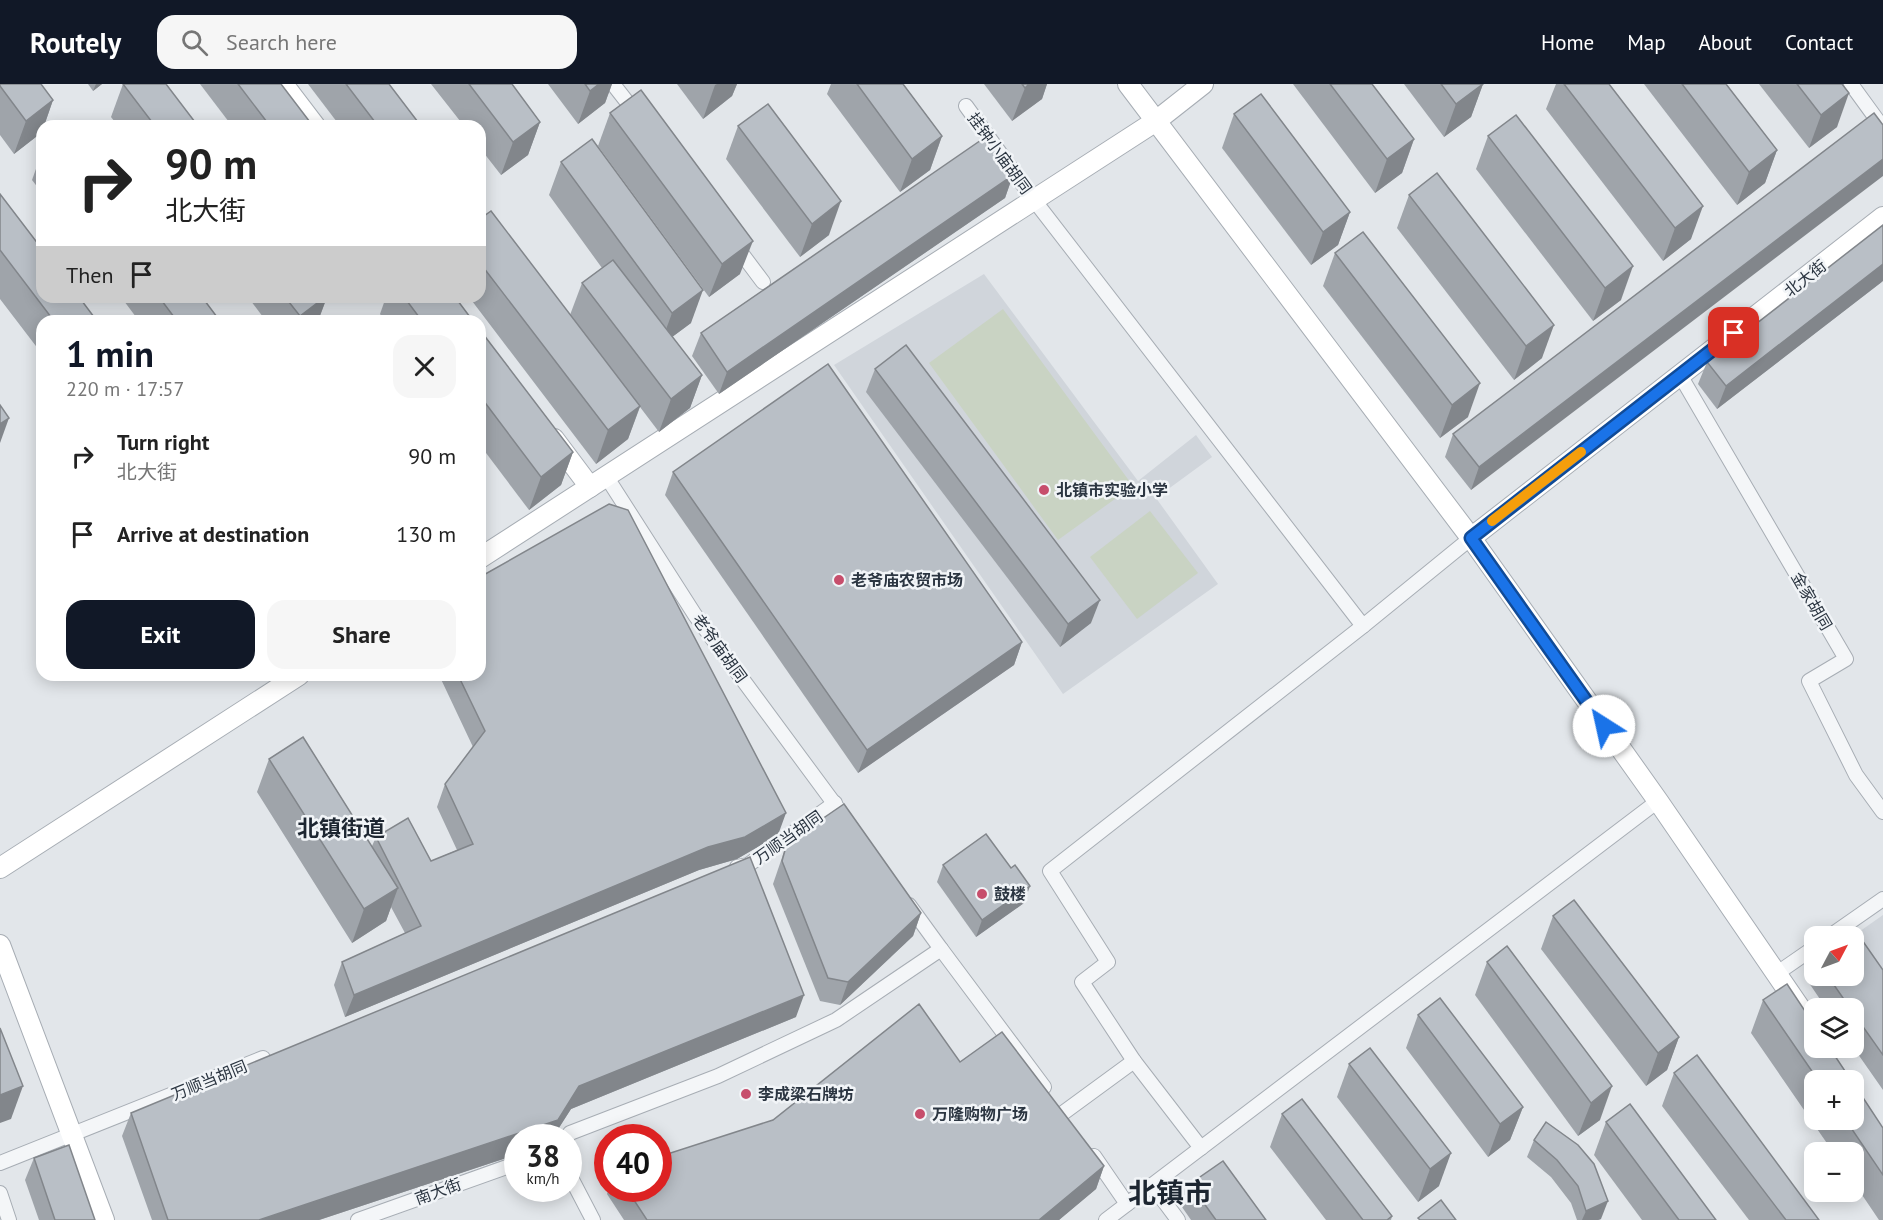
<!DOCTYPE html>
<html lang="en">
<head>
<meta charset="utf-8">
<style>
  body { margin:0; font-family:"PT Sans","Noto Sans SC",sans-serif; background:#f6f6f6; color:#222; height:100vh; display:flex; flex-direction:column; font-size:22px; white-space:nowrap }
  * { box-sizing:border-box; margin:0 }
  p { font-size:20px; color:#767676 }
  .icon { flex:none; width:33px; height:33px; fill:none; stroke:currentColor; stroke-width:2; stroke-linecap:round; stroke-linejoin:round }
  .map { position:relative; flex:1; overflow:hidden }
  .panel { position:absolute; left:36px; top:231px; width:450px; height:366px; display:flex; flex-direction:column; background:#fff; border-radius:18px; box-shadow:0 3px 15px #0003 }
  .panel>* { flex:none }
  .banner { position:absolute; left:36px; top:36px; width:450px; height:183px; border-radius:18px; box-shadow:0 3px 15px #0003; background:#fff; color:#222; overflow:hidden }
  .needle { width:39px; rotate:49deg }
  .controls { position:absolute; left:1804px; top:842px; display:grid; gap:12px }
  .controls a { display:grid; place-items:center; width:60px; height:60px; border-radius:12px; background:#fff; box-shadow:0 3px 15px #0003; font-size:30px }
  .speed { position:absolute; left:504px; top:1040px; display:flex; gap:12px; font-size:30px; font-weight:700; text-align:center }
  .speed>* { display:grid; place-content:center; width:78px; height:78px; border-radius:50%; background:#fff; box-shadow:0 3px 15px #0003; line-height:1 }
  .speed small { font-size:15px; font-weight:400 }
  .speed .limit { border:9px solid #d22; background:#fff; color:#111 }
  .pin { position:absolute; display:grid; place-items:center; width:51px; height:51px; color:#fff; margin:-26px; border-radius:12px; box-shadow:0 3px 9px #0006 }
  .me { position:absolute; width:66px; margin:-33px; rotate:325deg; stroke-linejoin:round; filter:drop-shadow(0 0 4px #0008) }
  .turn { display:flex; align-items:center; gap:21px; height:126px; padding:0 30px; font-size:27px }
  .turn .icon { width:78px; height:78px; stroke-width:2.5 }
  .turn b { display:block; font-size:42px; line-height:51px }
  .then { display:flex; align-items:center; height:57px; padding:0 30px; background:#0003; gap:12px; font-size:22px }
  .round { display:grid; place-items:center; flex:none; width:63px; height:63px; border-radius:18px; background:#f6f6f6 }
  .overview { display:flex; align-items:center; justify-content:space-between; height:102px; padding:0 30px }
  h1 { font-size:36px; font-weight:800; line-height:45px; color:#111827 }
  .button { display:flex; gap:12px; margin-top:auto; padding:12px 30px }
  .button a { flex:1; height:69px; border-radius:18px; background:#111827; color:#fff; font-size:24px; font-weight:800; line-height:69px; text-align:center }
  .button a+a { background:#f6f6f6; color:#222 }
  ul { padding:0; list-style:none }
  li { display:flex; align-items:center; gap:18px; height:78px; padding:0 30px }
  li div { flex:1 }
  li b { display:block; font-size:22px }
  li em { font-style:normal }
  header { display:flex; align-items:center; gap:36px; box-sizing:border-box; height:84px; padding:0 30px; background:#111827; color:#fff }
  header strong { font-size:28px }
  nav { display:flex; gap:33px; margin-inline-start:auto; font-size:21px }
  .search { width:420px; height:54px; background:#f6f6f6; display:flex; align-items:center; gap:15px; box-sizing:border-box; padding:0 21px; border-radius:18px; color:#767676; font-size:22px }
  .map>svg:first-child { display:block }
  .built { fill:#d0d5db }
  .garden { fill:#c9d3c3 }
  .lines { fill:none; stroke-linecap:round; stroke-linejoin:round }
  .street-casing { stroke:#a7adb4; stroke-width:16 }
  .secondary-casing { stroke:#a7adb4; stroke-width:22 }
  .street { stroke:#f4f6f8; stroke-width:14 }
  .secondary { stroke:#fff; stroke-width:20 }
  .wall { fill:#9fa4aa }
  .shaded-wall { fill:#82868b }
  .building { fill:#b9bfc6; stroke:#82868b; stroke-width:1.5 }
  .route-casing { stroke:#114b97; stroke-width:15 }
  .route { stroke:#1a73e8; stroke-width:10 }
  .slow { stroke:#f59e0b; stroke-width:10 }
  .poi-dot { fill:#c74e6c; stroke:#f1f4f7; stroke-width:2 }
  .labels { text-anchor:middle; stroke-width:5; stroke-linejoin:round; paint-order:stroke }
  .street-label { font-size:16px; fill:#2b3541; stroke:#f1f4f7 }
  .poi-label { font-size:16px; font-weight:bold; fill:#2b3541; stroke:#f1f4f7; text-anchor:start }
  .district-label { font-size:22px; font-weight:bold; fill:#1d2631; stroke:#f1f4f7 }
  .town-label { font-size:28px; font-weight:bold; fill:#1d2631; stroke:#f1f4f7 }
</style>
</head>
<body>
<header>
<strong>Routely</strong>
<div class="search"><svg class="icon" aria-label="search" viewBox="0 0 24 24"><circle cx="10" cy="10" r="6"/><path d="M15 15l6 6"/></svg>Search here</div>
<nav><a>Home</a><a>Map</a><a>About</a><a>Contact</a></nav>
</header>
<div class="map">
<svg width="1883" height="1136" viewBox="0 0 1883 1136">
  <rect width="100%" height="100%" fill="#e2e6ea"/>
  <g class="built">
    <path d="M984,190L1138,397L1196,351L1212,373L1156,414L1218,500L1063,610L834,281Z"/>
    <path d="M1883,831V891L1856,850Z"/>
  </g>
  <g class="garden">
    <path d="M1003,225L1133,402L1058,456L929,279Z"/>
    <path d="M1150,427L1198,489L1137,535L1090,473Z"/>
  </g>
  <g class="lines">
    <g class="street-casing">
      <g id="street">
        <path d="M613,0L638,32"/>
        <path d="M1851,0L1883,44"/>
        <path d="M966,22L1034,116L1363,542"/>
        <path d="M736,162L763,198"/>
        <path d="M1680,291L1846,575L1809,597L1856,691L1883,728"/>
        <path d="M606,392L695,531L839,726"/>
        <path d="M737,783L748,781L835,719"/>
        <path d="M909,821L941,865"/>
        <path d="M1830,852L1883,815"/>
        <path d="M1776,890L1815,863"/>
        <path d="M1063,1029L1134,977"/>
        <path d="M567,1053L570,1049L718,992L836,936L941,865L1044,1003"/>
        <path d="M1201,1064L1134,977L1082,898L1108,878L1050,787L1363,542L1471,454"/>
        <path d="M1094,1072L1127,1120"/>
        <path d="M0,1079L263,974"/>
        <path d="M568,1088L593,1136"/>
        <path d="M1152,1101L1178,1136"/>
        <path d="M0,1109L9,1136"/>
        <path d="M358,1136L518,1079"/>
        <path d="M1106,1136L1658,717"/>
      </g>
    </g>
    <g class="secondary-casing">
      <g id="secondary">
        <path d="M283,0L315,42"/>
        <path d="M1128,0L1471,454L1658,717L1815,946"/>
        <path d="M554,355L590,403"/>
        <path d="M1471,454L1883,133"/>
        <path d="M480,474L1156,37L1203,0"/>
        <path d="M0,784L299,591"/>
        <path d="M0,861L104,1136"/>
      </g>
    </g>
    <use href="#street" class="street"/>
    <use href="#secondary" class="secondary"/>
  </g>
  <g class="wall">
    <path d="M0,0L53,16L44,42H42L41,49L14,70L0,51Z"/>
    <path d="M88,0H102L93,7Z"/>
    <path d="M123,0L198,42H118L111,33Z"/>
    <path d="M200,0H281L313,42H232Z"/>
    <path d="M308,0H389L421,42H340Z"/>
    <path d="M431,0H512L540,38L528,71L501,91L480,64V42H464Z"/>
    <path d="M548,0H612L605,19L578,40Z"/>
    <path d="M677,0H737L732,12L703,35Z"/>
    <path d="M831,0H903L942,52L930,86L900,108L827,10Z"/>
    <path d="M984,0H1047L1042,15L1012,37Z"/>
    <path d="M1293,0H1372L1414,55L1402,89L1375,109Z"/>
    <path d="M1404,0H1483L1471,33L1444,53Z"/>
    <path d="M1556,0H1609L1691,155L1663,177L1546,25Z"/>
    <path d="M1644,0H1726L1777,66L1765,99L1737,121Z"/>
    <path d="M1759,0H1842L1837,43L1809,64Z"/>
    <path d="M610,29L740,190L709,213L598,62Z"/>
    <path d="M1234,30L1350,128L1338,161L1311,181L1222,64Z"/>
    <path d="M1883,41L1471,406L1445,373L1453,350Z"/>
    <path d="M738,42L829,151L800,173L726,75Z"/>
    <path d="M1488,52L1621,216L1593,237L1476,85Z"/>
    <path d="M42,68V109L32,96Z"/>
    <path d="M561,78L691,239L672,253L702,291L690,324L659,348L640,323L628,355L596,380L469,213H480V135L570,231L582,199L602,184L549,111Z"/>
    <path d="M1013,91L1005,114L719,310L692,272L701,249Z"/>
    <path d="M0,110L97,237H42V270L0,215Z"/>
    <path d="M1409,111L1542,274L1514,296L1397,144Z"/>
    <path d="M1335,169L1468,333L1440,354L1323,202Z"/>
    <path d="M1883,197L1717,325L1698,300L1707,278Z"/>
    <path d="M121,213H202L220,237H139Z"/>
    <path d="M248,213H327L318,237H266Z"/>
    <path d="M386,213H455L473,237H385L380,230Z"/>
    <path d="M480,246L573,368L561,401L529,426L480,361Z"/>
    <path d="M875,285L1091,539L1060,563L866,308Z"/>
    <path d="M673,388L1022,558L1014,581L858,689L665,411Z"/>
    <path d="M439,591H480L778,751L737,775L699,786L345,933L334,901L342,878L405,849L391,823L386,837L352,859L257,708L269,675L372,762L376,753L431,777L457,766L437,723L445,700L473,663Z"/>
    <path d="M787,759L921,829L913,852L840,921L820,917L773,800Z"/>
    <path d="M943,781L1024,819L976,853L937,798Z"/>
    <path d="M1553,832L1679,953L1667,986L1646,1002L1541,865Z"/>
    <path d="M1507,862L1600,1036L1578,1052L1475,911L1487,878Z"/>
    <path d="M1815,875V891H1854L1883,886V1006L1853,963H1854V924H1826L1807,896Z"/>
    <path d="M1763,916L1851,996H1815V1035H1854L1883,1044V1136H1879L1854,1099V1068H1833L1751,949Z"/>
    <path d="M1418,931L1523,1023L1510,1056L1488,1073L1406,964Z"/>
    <path d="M796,933L571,1025L553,1053H518V1070L319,1136H152L122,1052L131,1029Z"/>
    <path d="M1370,964L1439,1102L1418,1118L1337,1013L1349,980Z"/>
    <path d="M960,978L1104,1082L1096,1105L1059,1136H624L607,1110L609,1104H658L773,1036Z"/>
    <path d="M1674,989L1819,1136H1749L1662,1022Z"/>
    <path d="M1282,1030L1392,1132L1391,1136H1326L1270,1063Z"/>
    <path d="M1546,1038L1601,1135L1598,1136H1577L1571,1119L1551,1093L1527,1073L1534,1056Z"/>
    <path d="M1606,1038L1716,1136H1642L1594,1071Z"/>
    <path d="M34,1074L95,1136H39L25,1096Z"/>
    <path d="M1190,1100L1266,1136H1191L1182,1123Z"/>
  </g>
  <g class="shaded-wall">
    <path d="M96,0H102L93,7Z"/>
    <path d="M599,0H612L605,19L578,40L590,7Z"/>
    <path d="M717,0H737L732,12L703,35L715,1Z"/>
    <path d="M1029,0H1047L1042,15L1012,37L1025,4Z"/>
    <path d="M1483,0L1471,33L1444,53L1456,20Z"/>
    <path d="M1849,9L1837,43L1809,64L1821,31Z"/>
    <path d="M53,16L44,42H42L41,49L14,70L26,37Z"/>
    <path d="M540,38L528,71L501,91L513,58Z"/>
    <path d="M942,52L930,86L900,108L912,75Z"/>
    <path d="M1414,55L1402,89L1375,109L1387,75Z"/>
    <path d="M1777,66L1765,99L1737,121L1749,88Z"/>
    <path d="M1883,75V92L1471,406L1479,383Z"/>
    <path d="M1013,91L1005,114L719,310L727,288Z"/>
    <path d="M841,117L829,151L800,173L812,140Z"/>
    <path d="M1703,122L1691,155L1663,177L1675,144Z"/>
    <path d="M1350,128L1338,161L1311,181L1323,148Z"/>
    <path d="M753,157L740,190L709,213L722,180Z"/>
    <path d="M1883,180V197L1717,325L1726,302Z"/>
    <path d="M1633,182L1621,216L1593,237L1605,204Z"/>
    <path d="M703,206L691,239L660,262L672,229Z"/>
    <path d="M325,213H327L318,237H298L300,232Z"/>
    <path d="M1554,241L1542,274L1514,296L1526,262Z"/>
    <path d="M702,291L690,324L659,348L671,315Z"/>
    <path d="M1480,299L1468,333L1440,354L1452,321Z"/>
    <path d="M640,322L628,355L596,380L608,346Z"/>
    <path d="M9,334L0,359V340Z"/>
    <path d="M573,368L561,401L529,426L541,393Z"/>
    <path d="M1100,516L1091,539L1060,563L1068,540Z"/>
    <path d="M1022,558L1014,581L858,689L867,666Z"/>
    <path d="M786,729L778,751L737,775L699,786L345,933L354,911Z"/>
    <path d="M1030,802L1024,819L976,853L982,836Z"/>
    <path d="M398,804L386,837L352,859L364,825Z"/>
    <path d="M921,829L913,852L840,921L848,898Z"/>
    <path d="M804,911L796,933L571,1025L553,1053H518V1070L319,1136H259L579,1002Z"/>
    <path d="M1679,953L1667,986L1646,1002L1658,969Z"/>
    <path d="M23,1002L11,1035L0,1039V1011Z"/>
    <path d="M1612,1002L1600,1036L1578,1052L1591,1019Z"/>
    <path d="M1523,1023L1510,1056L1488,1073L1500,1040Z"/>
    <path d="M1451,1069L1439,1102L1418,1118L1430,1085Z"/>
    <path d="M1104,1082L1096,1105L1059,1136H1039Z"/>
    <path d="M1608,1117L1601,1135L1598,1136H1582L1586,1127Z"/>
  </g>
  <g class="building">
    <path d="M0,0H41L53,16L26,37L0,2Z"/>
    <path d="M123,0H166L198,42H155Z"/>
    <path d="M238,0H281L313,42H270Z"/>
    <path d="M346,0H389L421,42H378Z"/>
    <path d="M469,0H512L540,38L513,58Z"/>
    <path d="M585,0H599L590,7Z"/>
    <path d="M857,0H903L942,52L912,75Z"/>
    <path d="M1022,0H1029L1025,4Z"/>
    <path d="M1330,0H1372L1414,55L1387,75Z"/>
    <path d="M1441,0H1483L1456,20Z"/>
    <path d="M1564,0H1609L1703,122L1675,144Z"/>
    <path d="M1682,0H1726L1777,66L1749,88Z"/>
    <path d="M1797,0H1842L1849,9L1821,31Z"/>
    <path d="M641,6L753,157L722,180L610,29Z"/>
    <path d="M1261,10L1350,128L1323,148L1234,30Z"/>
    <path d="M768,20L841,117L812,140L738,42Z"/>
    <path d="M1874,29L1883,41V75L1479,383L1453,350Z"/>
    <path d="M1516,31L1633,182L1605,204L1488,52Z"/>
    <path d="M987,52L1013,91L727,288L701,249Z"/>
    <path d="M592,55L703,206L672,229L561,78Z"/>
    <path d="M1437,89L1554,241L1526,262L1409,111Z"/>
    <path d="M0,110L42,165V213H79L97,237H54L0,166Z"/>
    <path d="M491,127L640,322L608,346L480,179V135Z"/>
    <path d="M1883,141V180L1726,302L1707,278Z"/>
    <path d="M1363,148L1480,299L1452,321L1335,169Z"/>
    <path d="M613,176L702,291L671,315L582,199Z"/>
    <path d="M159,213H202L220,237H177Z"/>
    <path d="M285,213H325L300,232Z"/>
    <path d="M404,213H455L473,237H422Z"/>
    <path d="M480,246L573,368L541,393L480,312Z"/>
    <path d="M906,261L1100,516L1068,540L875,285Z"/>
    <path d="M828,280L1022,558L867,666L673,388Z"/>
    <path d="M0,321L9,334L0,340Z"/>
    <path d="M609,420L628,426L786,729L745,753L708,763L354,911L342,878L421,842L376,753L408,734L431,777L473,760L445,700L485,647L458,591H480V493Z"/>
    <path d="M303,653L398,804L364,825L269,675Z"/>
    <path d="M844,720L921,829L848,898L828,894L782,777L787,759Z"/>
    <path d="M986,750L1011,784L1015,781L1030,802L982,836L943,781Z"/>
    <path d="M750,773L804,911L579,1002L558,1036L259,1136H168L131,1029Z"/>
    <path d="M1574,816L1679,953L1658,969L1553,832Z"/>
    <path d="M1855,846L1883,886V971L1854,930V924H1850L1827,891H1854V852H1847Z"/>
    <path d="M1507,862L1612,1002L1591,1019L1487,878Z"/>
    <path d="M1787,900L1815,942V963H1829L1851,996H1818L1763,916Z"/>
    <path d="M1440,914L1523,1023L1500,1040L1418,931Z"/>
    <path d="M919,920L960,978L1002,948L1104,1082L1039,1136H647L626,1104H658V1073L773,1036Z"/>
    <path d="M0,944L23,1002L0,1011Z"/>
    <path d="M1370,964L1451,1069L1430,1085L1349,980Z"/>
    <path d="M1697,971L1819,1136H1786L1674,989Z"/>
    <path d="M1854,1000L1883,1044V1091L1845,1035H1854Z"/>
    <path d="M1302,1015L1392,1132L1387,1136H1363L1282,1030Z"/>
    <path d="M1630,1020L1716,1136H1679L1606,1038Z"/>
    <path d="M1546,1038L1578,1061L1594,1080L1608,1117L1586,1127L1578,1102L1557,1076L1534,1056Z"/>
    <path d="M69,1061L95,1136H55L34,1074Z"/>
    <path d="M1223,1077L1266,1136H1216L1190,1100Z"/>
    <path d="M1441,1116L1456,1136H1420L1418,1134Z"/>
  </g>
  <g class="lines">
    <g class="route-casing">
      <path id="route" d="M1604,642L1471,454L1734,249"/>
    </g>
    <use href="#route" class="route"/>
    <path class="slow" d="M1492,437L1581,368"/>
  </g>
  <g class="poi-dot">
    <circle cx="1044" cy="406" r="6"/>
    <circle cx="839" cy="496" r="6"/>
    <circle cx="982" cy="810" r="6"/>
    <circle cx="746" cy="1010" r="6"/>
    <circle cx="920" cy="1030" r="6"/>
  </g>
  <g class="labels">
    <g class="street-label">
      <text transform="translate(1000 69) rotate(54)" y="6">挂钟小庙胡同</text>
      <text transform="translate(1805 194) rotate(-38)" y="6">北大街</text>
      <text transform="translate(1812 517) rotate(60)" y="6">金家胡同</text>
      <text transform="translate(720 564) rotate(54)" y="6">老爷庙胡同</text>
      <text transform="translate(788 753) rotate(-35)" y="6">万顺当胡同</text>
      <text transform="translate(209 996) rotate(-22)" y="6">万顺当胡同</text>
      <text transform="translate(438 1107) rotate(-20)" y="6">南大街</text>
    </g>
    <g class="poi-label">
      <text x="1056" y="412">北镇市实验小学</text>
      <text x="851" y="502">老爷庙农贸市场</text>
      <text x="994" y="816">鼓楼</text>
      <text x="758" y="1016">李成梁石牌坊</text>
      <text x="932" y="1036">万隆购物广场</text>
    </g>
    <g class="district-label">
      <text x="341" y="752">北镇街道</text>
    </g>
    <g class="town-label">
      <text x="1170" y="1119">北镇市</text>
    </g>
  </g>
</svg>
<div class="controls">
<a><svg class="needle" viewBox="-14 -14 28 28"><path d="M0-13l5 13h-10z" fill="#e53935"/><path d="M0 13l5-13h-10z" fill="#767676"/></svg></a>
<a><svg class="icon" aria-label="layers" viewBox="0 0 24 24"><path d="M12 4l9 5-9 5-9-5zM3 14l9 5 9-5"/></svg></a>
<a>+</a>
<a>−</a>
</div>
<div class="speed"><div>38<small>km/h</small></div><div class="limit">40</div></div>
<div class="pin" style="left:1734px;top:249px;background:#d93025"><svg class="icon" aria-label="arrive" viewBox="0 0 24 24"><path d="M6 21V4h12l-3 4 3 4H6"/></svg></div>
<svg class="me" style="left:1604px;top:642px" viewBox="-20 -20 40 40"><circle r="19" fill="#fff"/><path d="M0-13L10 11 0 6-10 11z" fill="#1a73e8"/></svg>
<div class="banner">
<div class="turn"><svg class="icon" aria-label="right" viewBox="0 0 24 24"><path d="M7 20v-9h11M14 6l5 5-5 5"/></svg><div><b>90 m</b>北大街</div></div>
<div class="then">Then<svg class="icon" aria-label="arrive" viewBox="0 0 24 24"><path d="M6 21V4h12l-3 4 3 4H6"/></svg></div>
</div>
<section class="panel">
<div class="overview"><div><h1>1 min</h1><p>220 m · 17:57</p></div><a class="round"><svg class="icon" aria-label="close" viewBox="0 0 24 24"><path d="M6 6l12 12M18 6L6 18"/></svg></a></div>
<ul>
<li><svg class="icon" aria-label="right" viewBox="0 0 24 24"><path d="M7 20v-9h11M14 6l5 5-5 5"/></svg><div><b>Turn right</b><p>北大街</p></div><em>90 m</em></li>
<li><svg class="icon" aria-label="arrive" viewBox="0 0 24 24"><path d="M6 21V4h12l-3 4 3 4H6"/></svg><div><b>Arrive at destination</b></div><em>130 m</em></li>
</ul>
<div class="button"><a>Exit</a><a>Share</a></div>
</section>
</div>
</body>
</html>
